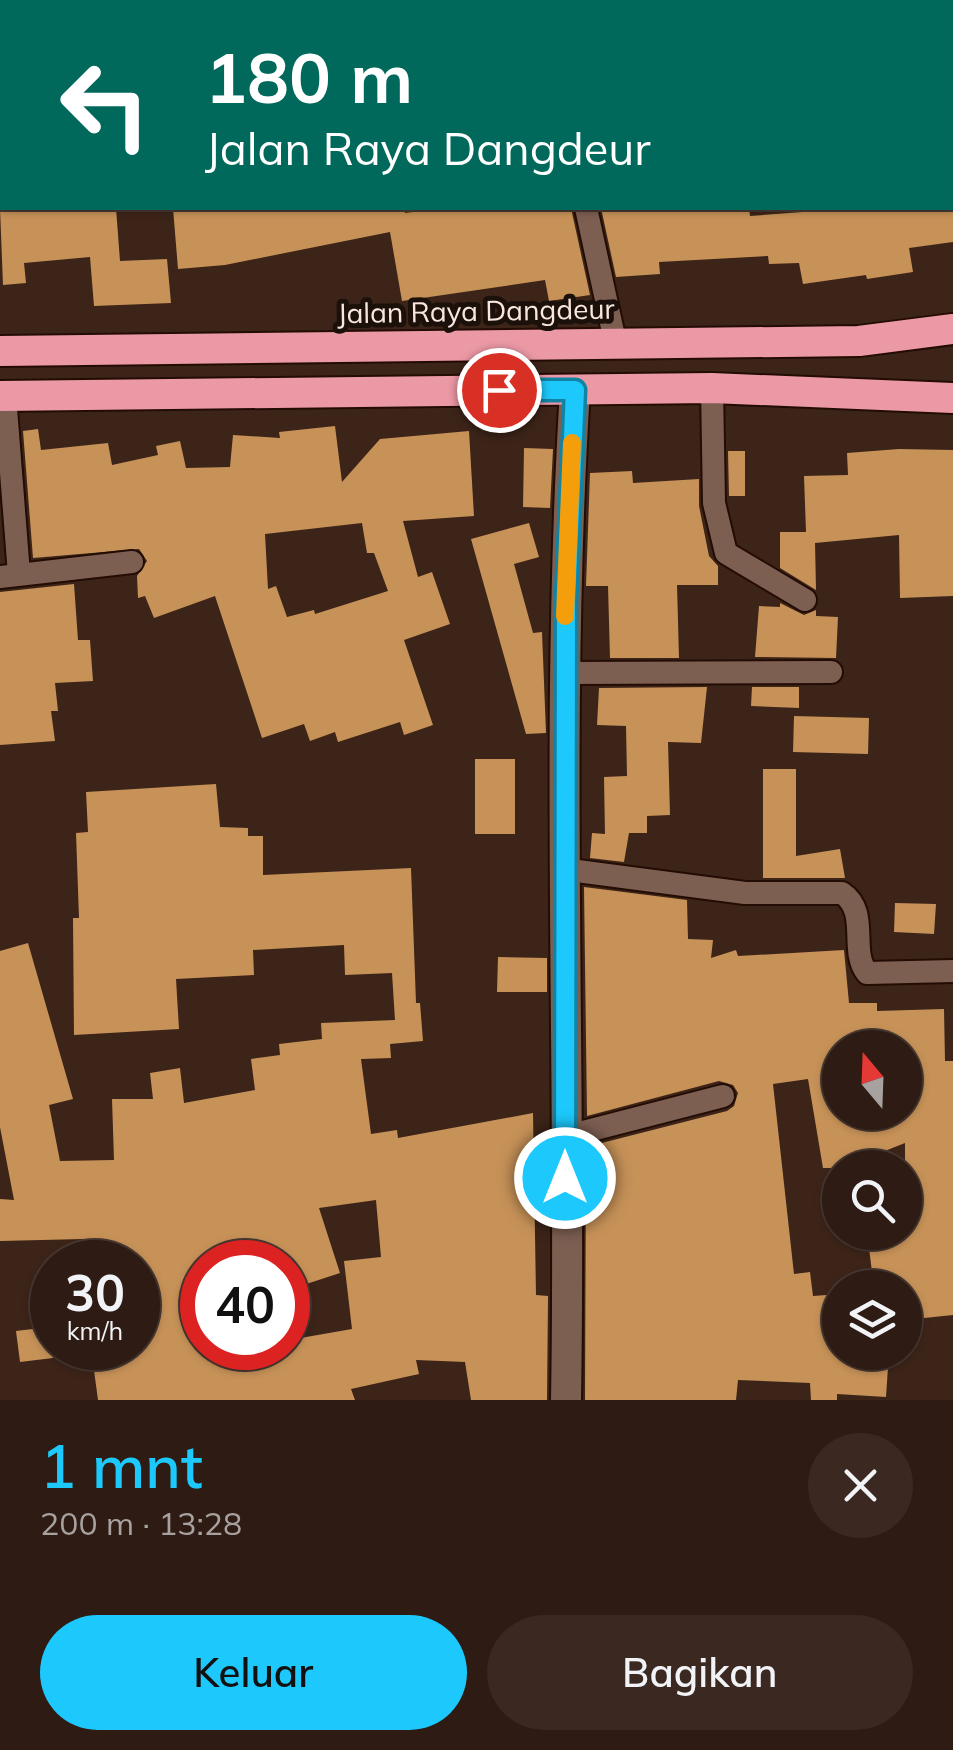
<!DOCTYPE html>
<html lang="id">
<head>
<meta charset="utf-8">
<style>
  body { margin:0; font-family:Mulish,sans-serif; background:#3a2821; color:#f1f3f6; height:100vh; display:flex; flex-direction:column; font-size:38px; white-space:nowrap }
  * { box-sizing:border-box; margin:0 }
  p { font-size:32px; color:#a7a1a0 }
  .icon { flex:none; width:55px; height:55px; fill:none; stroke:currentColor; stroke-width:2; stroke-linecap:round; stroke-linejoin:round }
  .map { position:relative; height:1400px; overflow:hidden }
  .sheet { display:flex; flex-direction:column; background:#2e1b13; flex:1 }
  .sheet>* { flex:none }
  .hud { position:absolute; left:0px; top:0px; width:955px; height:210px; box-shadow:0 2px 8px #0004,0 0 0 2px #493933; background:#00695c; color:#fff; overflow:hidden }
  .needle { width:65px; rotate:341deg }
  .fabs { position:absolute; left:822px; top:1030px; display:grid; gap:20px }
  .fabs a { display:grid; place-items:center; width:100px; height:100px; border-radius:50%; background:#2e1b13; box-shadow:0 2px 8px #0004,0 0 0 2px #493933; font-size:50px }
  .speed { position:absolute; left:30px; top:1240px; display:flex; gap:20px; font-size:50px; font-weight:700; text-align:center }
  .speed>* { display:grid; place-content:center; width:130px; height:130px; border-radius:50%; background:#2e1b13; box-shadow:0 2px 8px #0004,0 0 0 2px #493933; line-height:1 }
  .speed small { font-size:25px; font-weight:400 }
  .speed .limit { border:15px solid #d22; background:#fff; color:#111 }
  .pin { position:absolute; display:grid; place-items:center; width:85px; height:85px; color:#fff; margin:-42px; border:5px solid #fff; border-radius:50%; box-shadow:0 2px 10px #0007 }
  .me { position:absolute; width:110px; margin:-55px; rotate:0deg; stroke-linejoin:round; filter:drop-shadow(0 0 8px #0008) }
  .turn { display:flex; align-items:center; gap:35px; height:210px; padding:0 40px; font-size:45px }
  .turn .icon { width:130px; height:130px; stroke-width:2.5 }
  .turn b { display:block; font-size:70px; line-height:85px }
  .round { display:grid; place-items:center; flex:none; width:105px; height:105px; border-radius:52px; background:#3a2821 }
  .summary { display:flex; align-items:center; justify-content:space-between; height:170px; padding:0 40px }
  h1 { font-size:60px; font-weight:600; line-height:75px; color:#1dc9fc }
  .button { display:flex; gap:20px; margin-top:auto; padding:20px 40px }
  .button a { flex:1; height:115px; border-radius:60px; background:#1dc9fc; color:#111; font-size:40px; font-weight:600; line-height:115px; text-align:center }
  .button a+a { background:#3a2821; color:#f1f3f6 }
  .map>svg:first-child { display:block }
  .building { fill:#c79258; fill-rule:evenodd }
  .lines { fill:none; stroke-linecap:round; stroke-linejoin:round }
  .street-casing { stroke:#230c03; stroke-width:26 }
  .secondary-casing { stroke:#230c03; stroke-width:34 }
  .highway-casing { stroke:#230c03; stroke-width:34 }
  .street { stroke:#7d5f52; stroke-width:22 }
  .secondary { stroke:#7d5f52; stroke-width:30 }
  .highway { stroke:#ec99a6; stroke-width:30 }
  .route-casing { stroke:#1383a4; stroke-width:25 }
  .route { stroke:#1dc9fc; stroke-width:18 }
  .slow { stroke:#f59e0b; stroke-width:18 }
  .labels { text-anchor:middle; stroke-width:10; stroke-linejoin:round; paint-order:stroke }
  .street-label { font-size:28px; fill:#f8e6df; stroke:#1c100b }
</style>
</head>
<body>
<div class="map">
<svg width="953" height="1400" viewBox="0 0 953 1400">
  <rect width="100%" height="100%" fill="#3d2419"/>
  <g class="building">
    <path d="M0,208H116L120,261L167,259L171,303L94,306L90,257L24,263L26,283L3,285Z"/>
    <path d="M173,208H404L405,213L443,208H571L590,295L549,301L545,280L402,301L390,232L225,265L178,269Z"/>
    <path d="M601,208H749L750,216L856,208H953V242L909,248L913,272L867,279L866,275L803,284L799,263L769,264L768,256L659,262L660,274L616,277Z"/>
    <path d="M335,426L342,482L380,439L469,431L474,516L403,521L418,577L432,572L450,624L404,640L433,725L404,735L400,722L338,742L335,732L310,741L304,724L262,738L215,596L154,618L145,596L138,598L137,576L147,561L139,549L33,558L23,431L38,429L41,450L108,443L112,465L158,455L156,446L180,441L186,468L230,467L233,435L280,438L279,432ZM362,523L367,553H374L388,591L315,614L314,610L287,617L276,586L268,589L265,534Z"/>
    <path d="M524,448L553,449L550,508L523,507Z"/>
    <path d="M899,449L953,450V596L900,598L899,535L815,543L816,590L780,568V532H806L804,476L848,475L847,453Z"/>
    <path d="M728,451H745V496H729Z"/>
    <path d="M632,471L633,483L699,479V506L709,556L718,566V585H677L679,658H610L608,586H586L590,473Z"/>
    <path d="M529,523L539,557L514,564L533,633L542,632L546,733L526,734L471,539Z"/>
    <path d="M74,584L78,640H90L93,681L55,683L58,711H51L55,741L0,745V592Z"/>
    <path d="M780,603L804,615L816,610V616L838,617L836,658L755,657L759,606L780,607Z"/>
    <path d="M707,687L701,743L668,742L670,815L647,816V833H629L624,862L590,858L592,833L605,834L604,777L627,776L626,726L597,725L599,688Z"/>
    <path d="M752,687H799V708L751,706Z"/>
    <path d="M794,716L869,718L868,754L793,752Z"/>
    <rect x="475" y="759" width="40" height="75"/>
    <path d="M763,769H796V856L840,849L845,878H763Z"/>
    <path d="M216,784L220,827L248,828V836H263V875L411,868L416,1003H420L423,1041L390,1044L391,1058L361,1059L371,1134L397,1130L398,1138L533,1113L536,1295L548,1296L547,1400H471L465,1362L416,1360L419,1374L351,1389L355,1400H98L91,1348H138V1335L153,1333L140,1262H84L83,1239L0,1241V1199L14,1200L0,1127V951L28,943L73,1099L49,1105L60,1161L114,1160L112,1099H153L150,1073L180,1068L184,1103L255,1090L251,1059L280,1055L279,1044L322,1039L321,1023L395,1020L392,973L345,975L344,945L253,950L254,975L176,979L179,1029L74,1035L73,918H79L76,833L88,832L86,792ZM376,1200L381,1257L344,1261L352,1329L289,1340L291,1348H202V1262H288V1290L340,1273L319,1208Z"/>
    <path d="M584,887L687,900L688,939L713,940L711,958L736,950L738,956L844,950L849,1003H877V1011L944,1009L945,1061H953V1315L905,1320V1288H874L867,1232H911L905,1208V1143L842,1168H823L808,1079L773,1084L794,1274L810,1272L813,1296L840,1294V1352H889L886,1397L837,1394V1400H811L810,1383L738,1380L736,1400H585L586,1147L727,1111L734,1106L738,1093L733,1085L719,1081L587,1116ZM840,1048H905V1112H840Z"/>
    <path d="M895,903L936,904L934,934L894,932Z"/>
    <path d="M498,957L547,958V992H497Z"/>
    <path d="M49,1327L53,1358L20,1362L16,1331Z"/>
  </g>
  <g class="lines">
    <g class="street-casing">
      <g id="street">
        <path d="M541,0V2"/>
        <path d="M0,140H2"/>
        <path d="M586,208L615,341"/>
        <path d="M712,388L714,503L726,553L805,600"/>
        <path d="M5,396L19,574"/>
        <path d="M0,577L132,562"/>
        <path d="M565,673L831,672"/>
        <path d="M562,869L745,893H842C870,912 849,950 867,973L953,971"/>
        <path d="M564,1137L723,1096"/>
      </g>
    </g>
    <g class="secondary-casing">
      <path id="secondary" d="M566,1400C572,1063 554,726 575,390"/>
    </g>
    <g class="highway-casing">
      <g id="highway">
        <path d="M0,351L859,341L953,329"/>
        <path d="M0,396L712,388L953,398"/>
      </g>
    </g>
    <use href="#street" class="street"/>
    <use href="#secondary" class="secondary"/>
    <use href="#highway" class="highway"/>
  </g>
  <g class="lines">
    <g class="route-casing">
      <path id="route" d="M499,390H575L566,602L565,1178"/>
    </g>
    <use href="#route" class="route"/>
    <path class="slow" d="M565,616L572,443"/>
  </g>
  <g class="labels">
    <g class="street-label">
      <text transform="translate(476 311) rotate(-1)" y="10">Jalan Raya Dangdeur</text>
    </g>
  </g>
</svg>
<div class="fabs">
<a><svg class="needle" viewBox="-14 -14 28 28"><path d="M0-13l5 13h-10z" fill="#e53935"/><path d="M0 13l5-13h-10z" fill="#a7a1a0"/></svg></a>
<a><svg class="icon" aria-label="search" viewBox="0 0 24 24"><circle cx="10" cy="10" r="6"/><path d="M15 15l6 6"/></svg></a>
<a><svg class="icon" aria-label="layers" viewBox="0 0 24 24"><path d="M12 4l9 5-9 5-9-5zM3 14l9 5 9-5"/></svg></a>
</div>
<div class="speed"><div>30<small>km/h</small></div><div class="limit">40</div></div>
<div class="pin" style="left:499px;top:390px;background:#d93025"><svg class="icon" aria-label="arrive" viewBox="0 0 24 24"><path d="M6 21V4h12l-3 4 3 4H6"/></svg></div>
<svg class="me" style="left:565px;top:1178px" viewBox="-20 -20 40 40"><circle r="17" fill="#1dc9fc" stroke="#fff" stroke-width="3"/><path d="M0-11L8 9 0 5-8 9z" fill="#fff"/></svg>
<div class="hud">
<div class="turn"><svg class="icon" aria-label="left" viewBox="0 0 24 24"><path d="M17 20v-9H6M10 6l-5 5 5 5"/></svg><div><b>180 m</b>Jalan Raya Dangdeur</div></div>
</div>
</div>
<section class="sheet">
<div class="summary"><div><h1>1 mnt</h1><p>200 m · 13:28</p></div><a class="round"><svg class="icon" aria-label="close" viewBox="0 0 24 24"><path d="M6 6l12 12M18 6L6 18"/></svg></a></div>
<div class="button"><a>Keluar</a><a>Bagikan</a></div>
</section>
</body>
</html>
